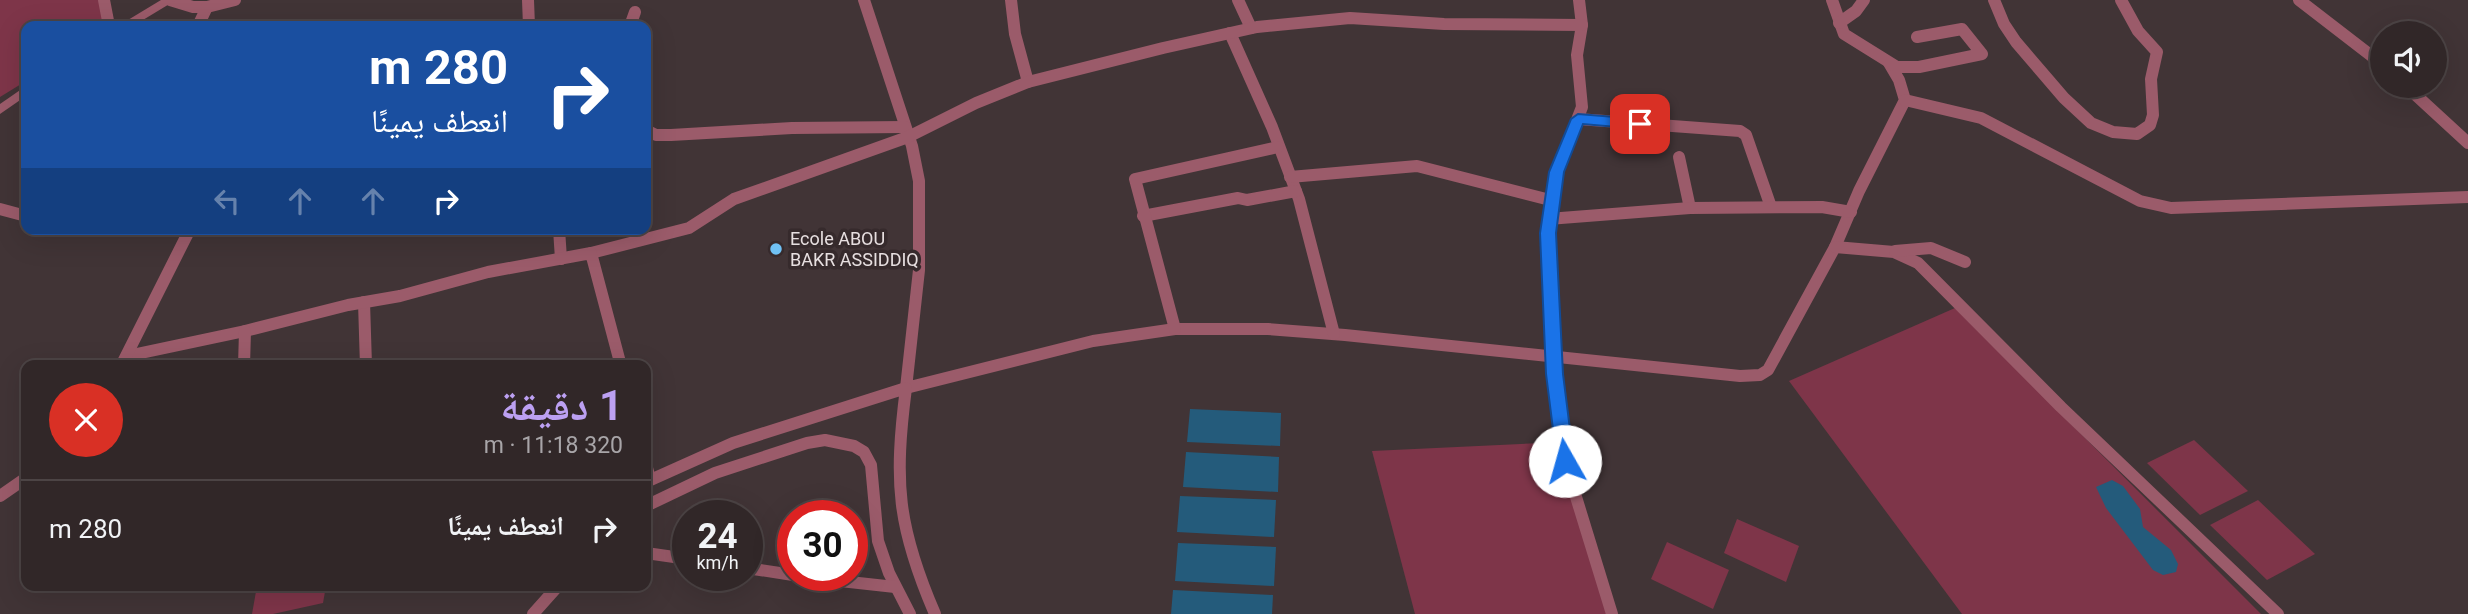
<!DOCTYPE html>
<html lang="ar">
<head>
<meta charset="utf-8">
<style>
  body { margin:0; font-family:Roboto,"Noto Naskh Arabic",sans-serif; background:#392f30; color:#f1f3f6; direction:rtl; height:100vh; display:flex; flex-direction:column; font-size:26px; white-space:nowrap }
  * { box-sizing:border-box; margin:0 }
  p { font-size:23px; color:#a8a5a8 }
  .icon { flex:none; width:38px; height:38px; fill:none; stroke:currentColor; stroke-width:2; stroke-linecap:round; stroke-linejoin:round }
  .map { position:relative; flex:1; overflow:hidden; direction:ltr }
  .drawer { position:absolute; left:21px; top:360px; width:630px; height:231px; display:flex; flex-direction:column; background:#312728; border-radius:14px; box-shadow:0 7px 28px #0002,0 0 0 2px #4c4445; direction:rtl }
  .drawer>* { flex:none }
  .hud { position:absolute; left:21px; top:21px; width:630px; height:214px; border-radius:14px; box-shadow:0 7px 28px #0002,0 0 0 2px #4c4445; direction:rtl; background:#1a4fa0; color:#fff; overflow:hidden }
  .fabs { position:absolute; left:2370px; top:21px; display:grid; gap:14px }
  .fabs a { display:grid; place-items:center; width:77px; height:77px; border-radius:50%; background:#312728; box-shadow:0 7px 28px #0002,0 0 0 2px #4c4445; font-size:35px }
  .speed { position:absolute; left:672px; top:500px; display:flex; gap:14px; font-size:35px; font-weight:700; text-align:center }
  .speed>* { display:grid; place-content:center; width:91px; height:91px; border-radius:50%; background:#312728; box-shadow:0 7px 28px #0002,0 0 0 2px #4c4445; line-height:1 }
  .speed small { font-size:18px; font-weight:400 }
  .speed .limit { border:10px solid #d22; background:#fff; color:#111 }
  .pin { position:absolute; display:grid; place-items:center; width:60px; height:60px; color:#fff; margin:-30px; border-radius:14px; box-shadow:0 4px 10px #0006 }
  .me { position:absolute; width:77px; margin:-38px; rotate:353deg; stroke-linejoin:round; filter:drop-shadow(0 0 5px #0008) }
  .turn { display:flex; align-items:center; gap:24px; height:147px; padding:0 28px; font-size:32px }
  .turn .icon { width:91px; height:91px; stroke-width:2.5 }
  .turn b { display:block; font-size:49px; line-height:60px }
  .lanes { display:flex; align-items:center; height:66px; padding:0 28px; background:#0003; justify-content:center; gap:35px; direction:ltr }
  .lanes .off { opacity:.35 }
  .round { display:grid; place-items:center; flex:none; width:74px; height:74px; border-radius:37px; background:#392f30 }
  .headline { display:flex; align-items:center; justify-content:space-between; height:119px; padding:0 28px }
  h1 { font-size:42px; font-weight:700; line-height:52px; color:#bca0f2 }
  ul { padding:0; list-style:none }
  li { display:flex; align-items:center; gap:21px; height:98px; padding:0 28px; border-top:2px solid #4c4445 }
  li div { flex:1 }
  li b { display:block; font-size:26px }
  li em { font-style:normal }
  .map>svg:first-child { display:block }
  .green { fill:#7e3549 }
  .water { fill:#245b7b }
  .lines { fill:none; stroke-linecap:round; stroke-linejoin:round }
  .minor { stroke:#9b5b6a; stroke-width:12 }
  .tertiary { fill:#9b5b6a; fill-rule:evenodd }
  .route { fill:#1a73e8; stroke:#114b97; stroke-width:2 }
  .poi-dot { fill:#70c1f4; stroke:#362a2c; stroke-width:2.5 }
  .labels { text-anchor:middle; stroke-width:7; stroke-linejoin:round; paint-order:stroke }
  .poi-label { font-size:18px; fill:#e7dfe0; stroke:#362a2c; text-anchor:start }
</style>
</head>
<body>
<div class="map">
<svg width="2468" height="614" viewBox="0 0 2468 614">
  <rect width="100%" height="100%" fill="#413436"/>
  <g class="green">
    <path d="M0,0H109L114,26H26V81L0,97Z"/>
    <path d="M1955,308L2261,614H1962L1789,381Z"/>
    <path d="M2194,440L2248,491L2200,515L2147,463Z"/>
    <path d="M1563,442L1613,614H1415L1372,451Z"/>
    <path d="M2258,500L2315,554L2267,580L2210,525Z"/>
    <path d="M1737,519L1799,546L1786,582L1724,553Z"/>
    <path d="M1667,542L1729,570L1713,609L1651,579Z"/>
    <path d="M257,586H326L323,603L273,614H252Z"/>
  </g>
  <g class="water">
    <path d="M1190,409L1281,413L1280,446L1187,442Z"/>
    <path d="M1186,452L1279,457L1278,492L1183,487Z"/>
    <path d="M2112,480L2123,486L2140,509L2143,527L2171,550L2178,564L2176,572L2163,575L2153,570L2106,508L2096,487Z"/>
    <path d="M1180,496L1276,500L1274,537L1177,532Z"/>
    <path d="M1178,543L1276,547L1274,586L1175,581Z"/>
    <path d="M1173,590L1273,595L1272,614H1171Z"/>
  </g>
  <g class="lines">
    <g class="minor">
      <path d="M104,0L109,26"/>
      <path d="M170,0L193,7H207L198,26"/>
      <path d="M528,0L529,26"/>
      <path d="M864,0L912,146L919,181V270L906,388L1093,341L1175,329H1268L1345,335L1740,376L1760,375L1768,370L1835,247L1859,191L1905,100L1899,80L1889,63"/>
      <path d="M1011,0L1015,34L1028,82"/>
      <path d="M1238,0L1251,28"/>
      <path d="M1579,0L1582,25L1577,55L1582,107L1557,172L1549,213L1555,374L1565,461L1612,614"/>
      <path d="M1832,0L1844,34L1897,67H1919L1982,54L1962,29L1917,37"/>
      <path d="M1994,0L2004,24L2016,42L2064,98L2091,123L2113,132L2137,134L2150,125L2153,115L2151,79L2157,52L2138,31L2121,0"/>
      <path d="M2299,0L2382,64"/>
      <path d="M207,7L235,0"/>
      <path d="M1839,23L1856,11L1864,0"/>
      <path d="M630,26L635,12"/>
      <path d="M1230,33L1272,127L1299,199L1334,334"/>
      <path d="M2406,86L2468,143"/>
      <path d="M1905,100L1981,118L2140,201L2171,208L2468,197"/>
      <path d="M1578,119L1740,131L1746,135L1771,207"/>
      <path d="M646,130L656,135H671L792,128L905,127"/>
      <path d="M1679,157L1690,208"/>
      <path d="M1290,177L1417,166L1550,200"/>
      <path d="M0,209L26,216"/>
      <path d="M1143,216L1238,198L1247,200L1296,191"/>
      <path d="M1548,219L1690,208L1822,207L1851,212"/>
      <path d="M559,229L561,259"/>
      <path d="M1835,247L1894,252L1918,263L2061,407L2278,614"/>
      <path d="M1895,251L1931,248L1965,262"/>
      <path d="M591,253L689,228L734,199L908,137L976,103L1028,82L1163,48L1257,27L1350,18L1444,24L1582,25"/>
      <path d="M364,302L366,366"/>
      <path d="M1175,329L1135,179L1278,147"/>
      <path d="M127,356L245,331L348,305L400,296L488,272L591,253L621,366"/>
      <path d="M121,366L190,229"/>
      <path d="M244,366L245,331"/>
      <path d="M646,464L650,479"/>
      <path d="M646,482L733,443L906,388C894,482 897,526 935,614"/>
      <path d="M0,496L26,478"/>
      <path d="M646,506L715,473L807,443L825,440L854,446L864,452L871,465L878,541L889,573L910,614"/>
      <path d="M646,553L688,559"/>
      <path d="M747,568L793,575"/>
      <path d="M795,576L895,587"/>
      <path d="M533,614L558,586"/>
    </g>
    <g class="tertiary">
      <path d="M161,0H176L133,26H118Z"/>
      <path d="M26,86V96L0,114V104Z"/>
    </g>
  </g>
  <path class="route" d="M1578,114L1640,119L1647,124L1640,129L1583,124L1564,172L1556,233L1563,374L1574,461L1572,466L1565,468L1559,466L1557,461L1546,374L1540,233L1549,172L1571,119Z"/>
  <circle class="poi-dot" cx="776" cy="249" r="7"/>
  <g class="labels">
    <g class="poi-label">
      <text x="790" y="245">Ecole ABOU<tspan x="790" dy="21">BAKR ASSIDDIQ</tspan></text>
    </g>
  </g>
</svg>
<div class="fabs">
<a><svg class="icon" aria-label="sound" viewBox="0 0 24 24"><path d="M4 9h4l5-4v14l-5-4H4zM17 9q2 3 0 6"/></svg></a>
</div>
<div class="speed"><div>24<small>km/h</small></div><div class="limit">30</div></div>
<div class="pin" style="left:1640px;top:124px;background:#d93025"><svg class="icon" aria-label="arrive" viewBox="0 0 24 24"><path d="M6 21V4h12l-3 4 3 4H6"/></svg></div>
<svg class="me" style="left:1565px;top:461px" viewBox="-20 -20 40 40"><circle r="19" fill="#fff"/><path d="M0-13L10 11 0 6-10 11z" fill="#1a73e8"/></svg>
<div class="hud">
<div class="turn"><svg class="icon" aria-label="right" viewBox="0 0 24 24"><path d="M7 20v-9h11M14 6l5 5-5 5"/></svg><div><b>280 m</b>انعطف يمينًا</div></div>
<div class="lanes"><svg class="icon off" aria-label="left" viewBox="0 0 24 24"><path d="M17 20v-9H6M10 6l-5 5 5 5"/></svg><svg class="icon off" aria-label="ahead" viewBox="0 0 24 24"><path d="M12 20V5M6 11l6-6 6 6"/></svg><svg class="icon off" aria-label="ahead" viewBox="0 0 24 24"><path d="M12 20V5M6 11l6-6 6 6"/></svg><svg class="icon" aria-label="right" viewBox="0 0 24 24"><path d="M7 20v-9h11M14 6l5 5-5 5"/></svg></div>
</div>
<section class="drawer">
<div class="headline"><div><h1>1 دقيقة</h1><p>320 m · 11:18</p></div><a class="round" style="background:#d93025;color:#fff"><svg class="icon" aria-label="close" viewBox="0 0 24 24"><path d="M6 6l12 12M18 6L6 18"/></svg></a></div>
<ul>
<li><svg class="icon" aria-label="right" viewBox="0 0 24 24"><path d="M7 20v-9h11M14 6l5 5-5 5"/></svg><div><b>انعطف يمينًا</b></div><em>280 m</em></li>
</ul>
</section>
</div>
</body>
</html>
